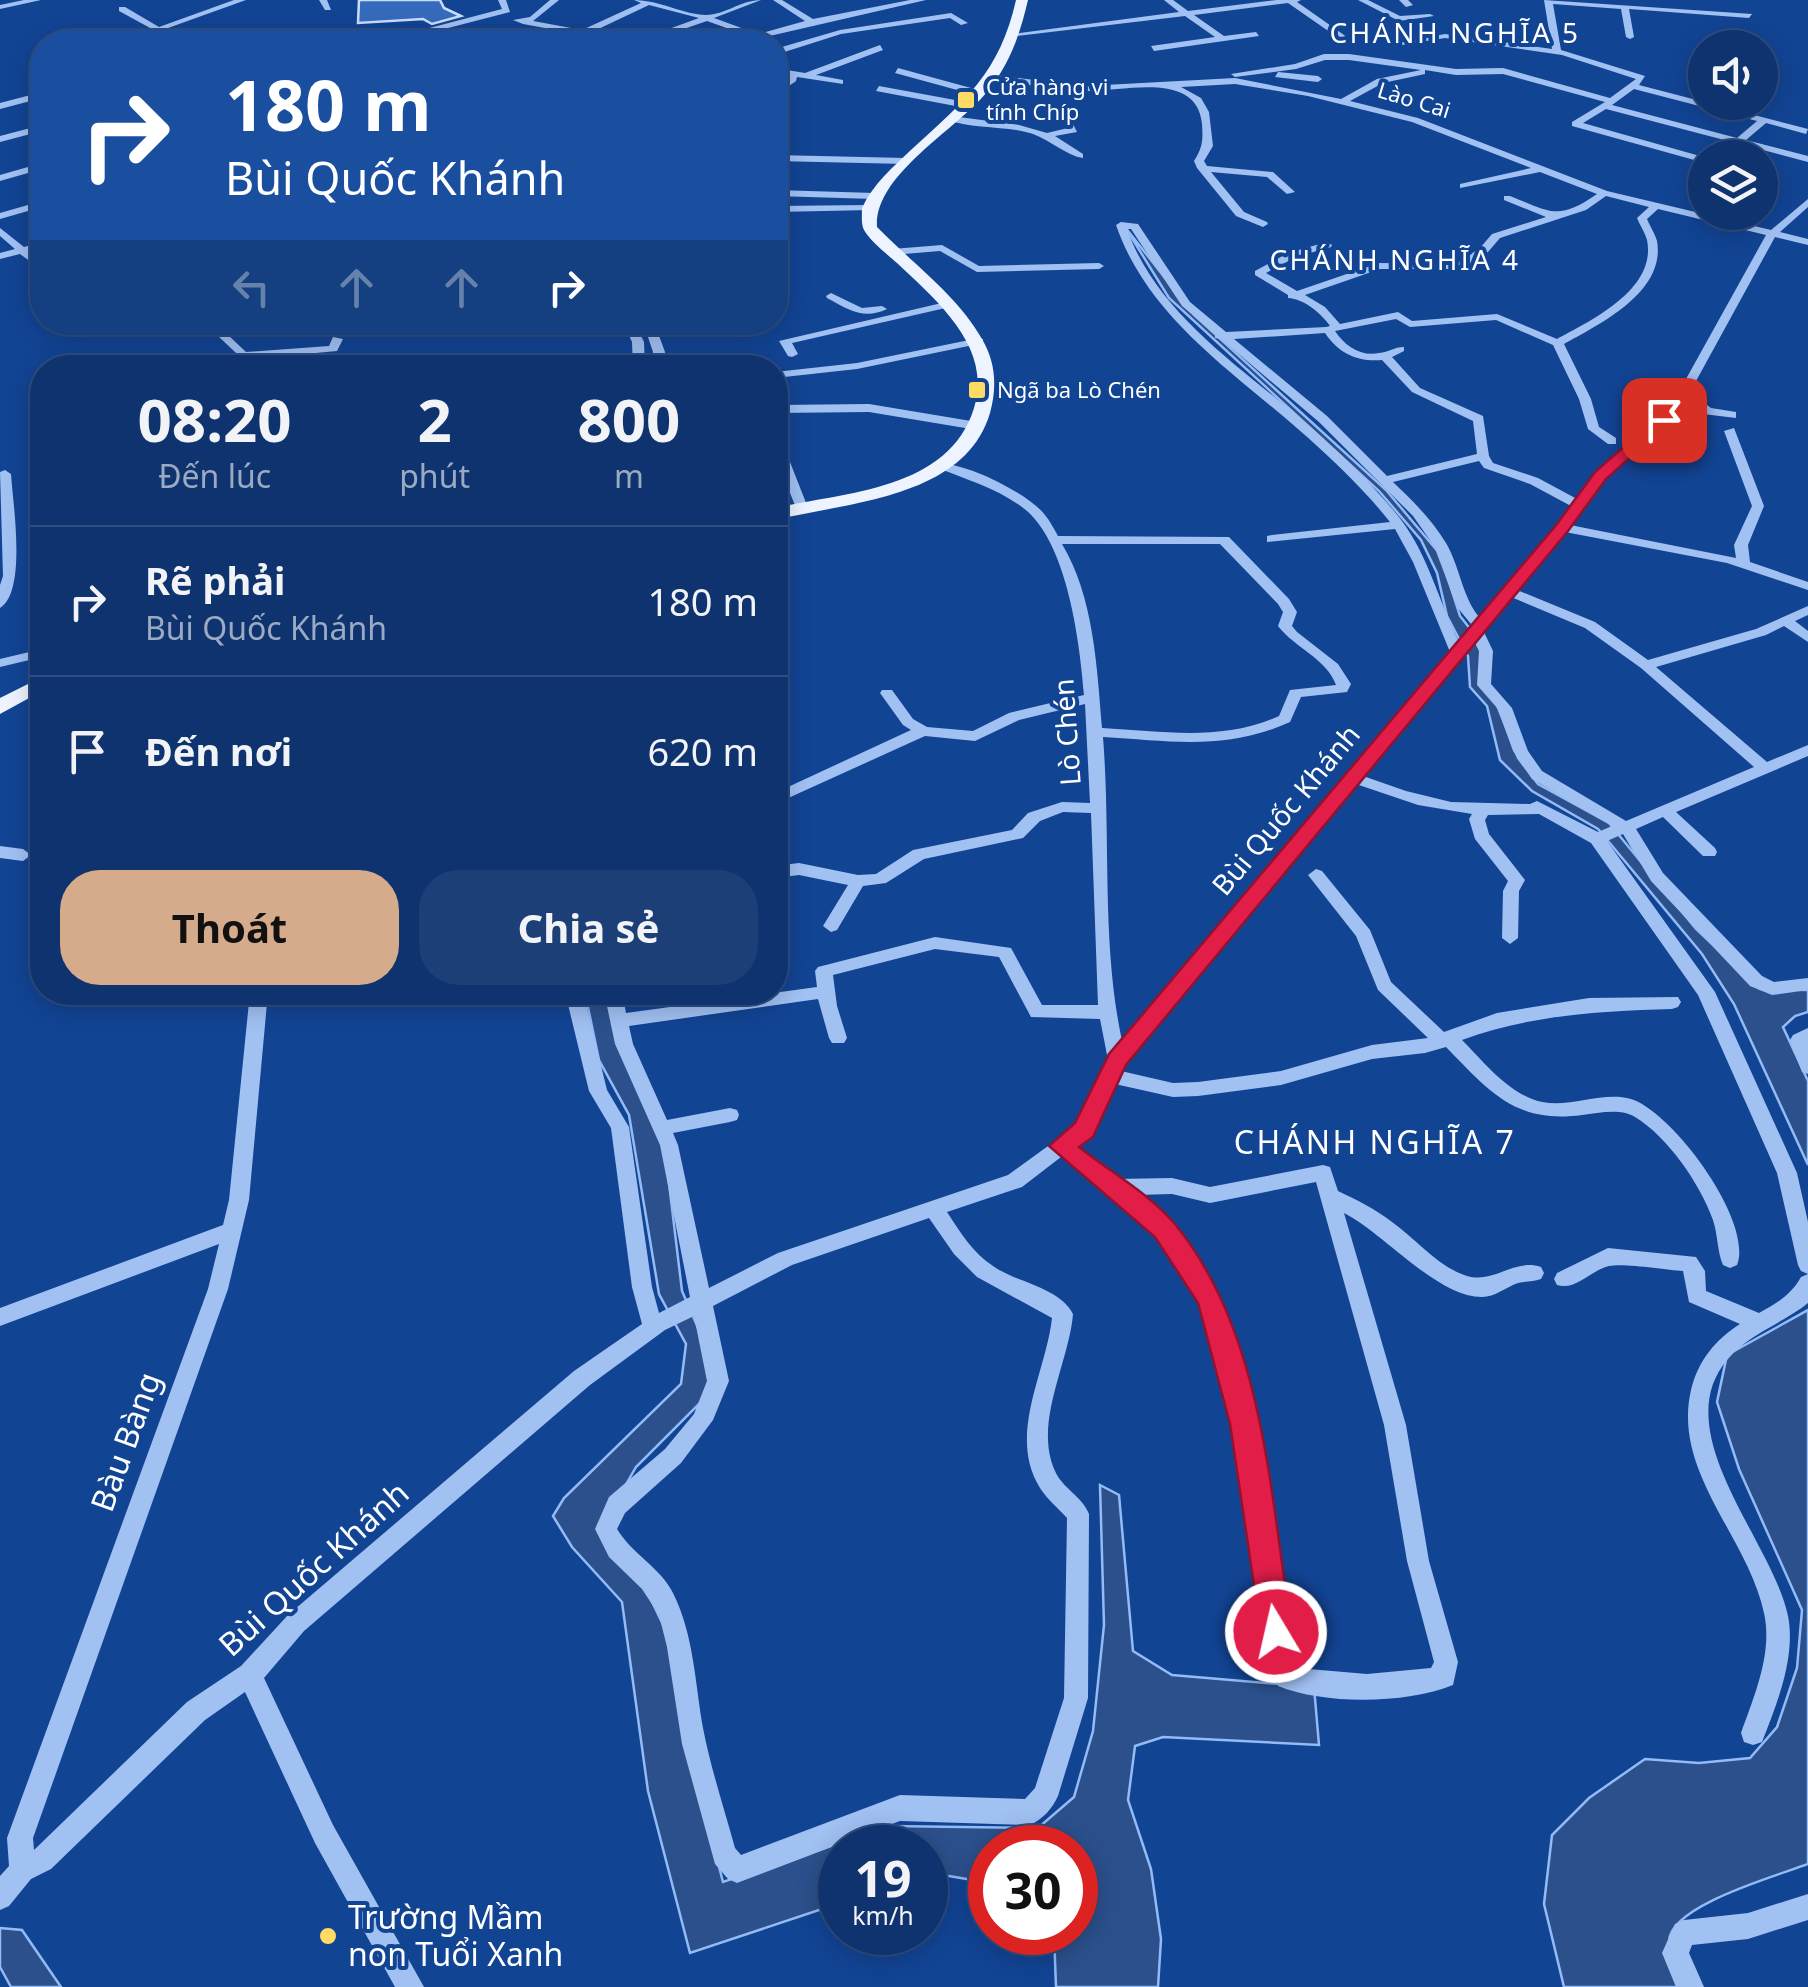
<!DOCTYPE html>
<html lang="vi">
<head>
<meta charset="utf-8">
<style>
  body { margin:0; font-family:"Noto Sans",sans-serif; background:#1c3f77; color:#f1f3f6; height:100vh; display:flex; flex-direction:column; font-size:38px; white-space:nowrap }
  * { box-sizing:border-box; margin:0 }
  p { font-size:32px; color:#9baac3 }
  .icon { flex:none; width:55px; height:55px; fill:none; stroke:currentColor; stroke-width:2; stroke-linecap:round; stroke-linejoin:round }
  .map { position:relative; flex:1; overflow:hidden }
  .details { position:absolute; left:30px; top:355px; width:758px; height:650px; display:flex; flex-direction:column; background:#0e336f; border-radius:40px; box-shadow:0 5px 25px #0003,0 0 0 2px #2e4e82 }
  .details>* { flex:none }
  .top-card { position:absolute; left:30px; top:30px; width:758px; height:305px; border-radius:40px; box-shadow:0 5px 25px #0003,0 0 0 2px #2e4e82; background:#1a4fa0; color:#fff; overflow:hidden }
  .buttons { position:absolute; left:1688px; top:30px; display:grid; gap:20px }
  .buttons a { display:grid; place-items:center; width:90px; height:90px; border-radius:50%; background:#0e336f; box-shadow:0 5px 25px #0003,0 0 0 2px #2e4e82; font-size:50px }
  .speed { position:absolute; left:818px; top:1825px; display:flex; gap:20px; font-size:50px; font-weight:700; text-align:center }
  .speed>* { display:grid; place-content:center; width:130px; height:130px; border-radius:50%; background:#0e336f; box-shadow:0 5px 25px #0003,0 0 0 2px #2e4e82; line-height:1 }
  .speed small { font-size:25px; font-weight:400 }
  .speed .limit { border:15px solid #d22; background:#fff; color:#111 }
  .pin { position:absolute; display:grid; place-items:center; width:85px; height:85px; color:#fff; margin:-42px; border-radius:20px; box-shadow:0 5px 15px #0006 }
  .me { position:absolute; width:110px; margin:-55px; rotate:351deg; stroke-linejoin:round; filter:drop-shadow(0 0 8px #0008) }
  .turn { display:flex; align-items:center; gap:35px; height:210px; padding:0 30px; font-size:45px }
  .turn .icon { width:130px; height:130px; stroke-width:2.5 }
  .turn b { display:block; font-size:70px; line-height:85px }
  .lanes { display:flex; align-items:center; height:95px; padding:0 30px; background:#0003; justify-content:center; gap:50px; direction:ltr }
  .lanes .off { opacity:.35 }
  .eta { display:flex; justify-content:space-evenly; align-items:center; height:170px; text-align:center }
  .eta b { font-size:60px; font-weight:700; line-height:70px }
  .cta { display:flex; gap:20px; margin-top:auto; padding:20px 30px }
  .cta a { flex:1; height:115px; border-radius:40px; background:#d6ab8b; color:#111; font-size:40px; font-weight:700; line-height:115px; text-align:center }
  .cta a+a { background:#1c3f77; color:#f1f3f6 }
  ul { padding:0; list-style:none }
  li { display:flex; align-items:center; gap:30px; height:150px; padding:0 30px; border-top:2px solid #2e4e82 }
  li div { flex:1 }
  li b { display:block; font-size:38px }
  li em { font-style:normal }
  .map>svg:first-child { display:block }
  .water { fill:#2b508c; stroke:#93bbf6; stroke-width:2.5 }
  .building { fill:#366abc; stroke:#c9ddfd; stroke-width:2.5 }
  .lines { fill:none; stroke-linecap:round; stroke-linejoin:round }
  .minor { fill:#a1c1f3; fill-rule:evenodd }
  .major { fill:#edf3ff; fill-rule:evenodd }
  .route { fill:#e11d48; stroke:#92132f; stroke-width:2.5 }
  .poi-dot { fill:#ffdb63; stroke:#124494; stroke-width:4 }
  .labels { text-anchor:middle; stroke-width:8; stroke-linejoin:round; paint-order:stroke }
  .far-poi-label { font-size:22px; fill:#fff; stroke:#124494; text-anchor:start }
  .far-street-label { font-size:22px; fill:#fff; stroke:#124494 }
  .far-quarter-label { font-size:28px; letter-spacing:2.5px; fill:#fff; stroke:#124494 }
  .street-label { font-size:28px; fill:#fff; stroke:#124494 }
  .quarter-label { font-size:32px; letter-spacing:2.5px; fill:#fff; stroke:#124494 }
  .near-street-label { font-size:32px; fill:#fff; stroke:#124494 }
  .near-poi-label { font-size:32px; fill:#fff; stroke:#124494; text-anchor:start }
</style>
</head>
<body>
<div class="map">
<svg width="1808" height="1987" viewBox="0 0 1808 1987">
  <rect width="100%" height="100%" fill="#124494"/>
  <g class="water">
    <path d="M1125,227L1194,315L1386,490L1440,554L1460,616L1482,644L1481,665L1518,758L1538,784L1609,823L1696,929L1760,989L1808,990V1012L1795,1016L1783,1027L1808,1081V1165L1734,1004L1702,954L1598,829L1532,791L1500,760L1487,706L1470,687L1468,656L1447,616L1437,573L1421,540L1379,491L1169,298Z"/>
    <path d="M585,993H608L664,1142L682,1291L711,1358L712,1391L636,1467L600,1530L646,1589L665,1629L692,1763L723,1882L890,1826L1038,1828L1074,1797L1093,1731L1104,1625L1100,1485L1119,1495L1133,1651L1172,1675L1314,1687L1319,1745L1163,1737L1135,1746L1128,1800L1151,1869L1161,1939L1158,1987H1056L1054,1933L1075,1932V1848H990V1883L949,1876L925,1881V1848H840V1903L690,1953L648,1791L622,1602L572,1547L553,1516L564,1498L681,1384L686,1344L659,1294L629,1115L599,1060Z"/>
    <path d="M1808,1310V1864C1777,1876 1671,1905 1669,1941C1668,1955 1677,1974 1680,1987H1564L1544,1904L1552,1835L1589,1798L1645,1759L1699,1763L1750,1758L1777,1727L1797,1668L1802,1610L1739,1469L1717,1402L1727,1355Z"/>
    <path d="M0,1928L22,1930L61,1987H11L0,1967Z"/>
  </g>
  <path class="building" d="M359,0H440L444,8L461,16L432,24L423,19L358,23Z"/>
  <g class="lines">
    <g class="minor">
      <path d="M24,0H41L0,9V5Z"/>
      <path d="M234,0H246L129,42H119L152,29L119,11V7H125L159,27Z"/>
      <path d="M319,0H327L331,10H325Z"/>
      <path d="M498,0H506L510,12L394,42H362L395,34L399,36L502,9Z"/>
      <path d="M550,0H559L533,21L582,30L641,3L634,0C659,0 685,15 706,15C725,15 741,0 761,0L714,18L758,34L805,21L773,0H782L813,19L910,0H926L744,42H732L749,36L707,21L646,42H622L523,24L513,20L530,17ZM649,5L699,18L636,41L592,32Z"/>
      <path d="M1164,0H1173L1188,11L1277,0H1301L1297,2L1354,42L1347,44L1288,3L1194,15L1224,36L1256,32L1259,36L1154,51L1151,46L1215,37L1185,16L1017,36L1013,34L1179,12Z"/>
      <path d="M1358,0H1368L1400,16L1430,14L1434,16L1399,21Z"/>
      <path d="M1399,0H1408L1413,5L1406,7Z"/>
      <path d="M1544,0L1752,14L1749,18L1629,9L1634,37L1630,39L1626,37L1621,9L1553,4L1561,50L1645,76L1639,85L1808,129L1806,134L1766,123L1746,140L1808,156V162L1740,144L1724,158H1714L1732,142L1606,109L1583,123L1707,158L1705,163L1572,126V122L1605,102L1503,74L1456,75L1425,70V74L1383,83L1350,101L1418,118L1607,191L1771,230L1808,199V207L1780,232L1808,239V245L1775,237L1690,392L1711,408L1736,412V418L1703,414L1684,400L1668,422L1605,478L1570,525L1736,558L1734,545L1752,506L1724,431L1734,428L1764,506L1748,545L1750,562L1808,582V590L1727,563L1565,532L1517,590L1595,622L1648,660L1756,629L1808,606V615L1795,621L1808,631V642L1784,626L1766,635L1656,667L1767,762L1808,745V756L1676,812L1715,848L1717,852L1715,856H1703L1663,817L1636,829L1663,873L1762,976L1774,982L1808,978V990L1772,995L1750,986L1651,881L1623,834L1607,841L1715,992L1797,1173L1808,1222V1274L1801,1271L1798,1265L1777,1173L1698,995L1591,843L1539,814L1488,815L1485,820L1489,834L1525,880L1519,891L1518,938L1510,944L1502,938L1503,891L1508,881L1475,839L1469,819L1472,814L1418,805L1356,784L1121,1071L1173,1083L1198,1082L1281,1071L1372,1045L1428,1038L1378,990L1356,936L1308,875L1316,869L1322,871L1370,930L1391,982L1444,1032L1497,1013L1589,998L1678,997L1681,1002L1678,1007L1672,1009C1600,1011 1530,1015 1462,1040C1483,1061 1504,1088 1532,1099C1564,1112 1599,1090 1631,1099C1673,1112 1754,1222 1737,1265L1730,1268L1723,1265C1717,1251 1718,1235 1713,1220C1700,1184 1668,1137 1635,1117C1620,1108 1599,1113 1582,1115C1515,1124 1489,1091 1446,1047L1425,1053L1372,1059L1281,1085L1198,1096L1173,1097L1115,1084L1091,1135L1075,1147L1116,1179L1172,1178L1210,1187L1323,1165L1330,1167L1338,1191C1357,1200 1375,1209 1392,1222C1416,1239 1438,1267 1467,1276C1494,1284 1514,1258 1541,1267L1544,1273L1541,1279C1533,1282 1526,1281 1518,1283C1506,1287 1495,1297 1482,1297C1437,1297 1385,1234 1344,1213L1406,1425L1429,1561L1458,1662L1453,1685C1406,1704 1325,1705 1278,1686L1233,1424L1202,1302L1157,1235L1061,1157L1022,1187L947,1212C960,1232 973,1253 993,1266C1017,1283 1059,1287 1073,1314C1069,1363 1033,1423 1055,1471C1062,1488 1082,1496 1089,1514L1088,1698L1058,1796C1052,1809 1043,1819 1030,1825L900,1821L737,1883L728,1879L715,1864L682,1744L667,1647L659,1615L642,1589L609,1557L595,1529L609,1497L665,1449L694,1414L707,1381L694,1316L665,1330L590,1385L304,1631L264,1678L333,1825L424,1987H395L315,1843L245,1692L205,1720L51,1869L31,1879L9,1906L0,1910V1876L9,1866L7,1838L208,1289L219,1244L0,1326V1308L223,1225L229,1200L250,992H268L249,1200L228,1289L33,1838L34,1850L187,1702L241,1666L288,1615L574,1371L642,1324L632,1287L611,1128L589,1091L565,992H583L607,1090L629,1127L652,1287L659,1313L690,1297L660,1145L615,1044L604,992H622L626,1013L817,987L815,971L818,967L935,937L1011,948L1042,1005H1098L1091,813L1063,812L1040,821L1023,838L924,859L886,883L863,886L837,930L831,932L823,926L848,885L799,875L775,878V866L799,863L858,875L876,874L913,850L1012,830L1028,813L1062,802L1090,803L1085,704L1019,720L975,741L925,736L775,804V793L911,730L903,725L880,693L882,690H892L913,719L927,727L973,731L1009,713L1084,695C1080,644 1068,547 1027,511C1003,491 971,481 943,470V464C968,464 1029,494 1045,515C1050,521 1054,529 1058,536L1229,537L1289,599L1297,612L1292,626L1297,632L1338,664L1351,684L1347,692L1301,697L1290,722C1226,751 1171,741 1103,737C1111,838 1101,942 1122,1041L1450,652L1413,562L1395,529L1267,542V536L1272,535L1390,522C1363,488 1330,457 1298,429C1229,369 1147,315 1116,225L1121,222L1138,224L1190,302L1226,332L1326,327L1330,326C1321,313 1304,299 1288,298V295L1255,275V271L1288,253L1327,242L1332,245L1331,247L1296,257L1266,273L1297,291L1379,263L1456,264L1480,248L1492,234L1546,217L1504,200V196H1510C1551,212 1558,221 1597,194L1540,172L1460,188V184L1531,168L1412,122L1308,96L1235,84L1181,87L1201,98L1209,112L1213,146L1204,161L1207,166L1273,172L1295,192L1287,194L1267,177L1211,172L1244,212L1267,222L1268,224L1263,227L1236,216L1197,168L1194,161C1203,147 1203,140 1202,124C1197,71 1126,91 1089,91C1059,91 1026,84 996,80L993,75L1086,86L1235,78L1341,99L1377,79L1421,70L1349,60H1325L1296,69L1235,77L1231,74L1295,64L1324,54H1349L1456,69L1503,68L1610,98L1636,79L1562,55L1445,38L1402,45L1398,43L1445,34L1552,49ZM1634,89L1757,121L1737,138L1612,105ZM1606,196L1649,207L1637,218C1640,225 1645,233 1647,240C1657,289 1592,320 1557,339L1497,314L1412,321L1398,312L1340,324L1325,307L1305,295L1380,269H1462L1488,252L1500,238L1586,210ZM1658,209L1766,235L1681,388L1660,416L1597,472L1577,499L1538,478L1493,463L1489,456L1483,416L1420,388L1392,357L1404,351V347C1394,347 1389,352 1379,353C1361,357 1345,346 1335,331L1396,319L1410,327L1496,320L1553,345L1579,399L1588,429L1608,444H1616V438L1599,427L1591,399L1564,344C1600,324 1666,292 1657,241C1655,234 1650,226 1647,219ZM1127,229H1131L1182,306L1215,334V338L1221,339L1319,422L1413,516L1434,546L1457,607L1471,624L1459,642C1437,598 1427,549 1394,511C1368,480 1338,451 1307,424C1241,367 1157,314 1127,229ZM1325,333C1339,354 1358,362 1382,360L1412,392L1473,421L1477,454L1387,476L1327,416L1234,339ZM1479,461L1484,468L1530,484L1571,506L1479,617C1462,596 1460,567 1446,543C1432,520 1413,501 1393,482ZM1062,544H1220L1278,604L1283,612L1278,626C1295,648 1327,659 1336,685L1290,690L1279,716C1221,742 1163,731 1102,728C1097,668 1094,597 1062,544ZM1511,597L1585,628L1641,668L1754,767L1626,821L1542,771L1528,751L1512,708L1491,684L1493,651L1483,630ZM1474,641L1479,651L1477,685L1498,709L1513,751L1532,779L1612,826L1598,832L1537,801L1530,804L1451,802L1406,791L1363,776ZM935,949L999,957L1031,1017L1100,1019L1108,1060L1077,1125L1008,1175L778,1253L709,1288L678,1145L673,1133L730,1122L737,1120L739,1115L737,1110L730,1108L667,1120L633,1044L629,1026L818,999L829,1038L832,1043H844L847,1038L837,1006L833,975ZM1316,1182L1384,1425L1407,1561L1434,1662L1431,1668L1367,1674L1297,1668L1255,1424L1221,1299L1171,1223L1135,1195L1172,1194L1210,1203ZM929,1218L954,1254L977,1277L1052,1318C1046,1373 1007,1435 1040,1488C1047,1499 1058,1508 1067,1518L1064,1698L1035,1788L1025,1799L900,1795L741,1855L735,1848C724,1808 711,1769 703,1728C695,1683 694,1635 673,1593C660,1567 632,1554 617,1529L625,1513L681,1463L713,1420L729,1381L713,1306L792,1265Z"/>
      <path d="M951,13L968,23L961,25L950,18L841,34L775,55V49L840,30Z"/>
      <path d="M880,45L883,50L816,75L843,80V84L797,77L796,81L775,96V89L788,78L775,74V68L805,73Z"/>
      <path d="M898,68L982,91L983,93L979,96L895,73Z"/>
      <path d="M1278,72L1318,76L1322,79L1318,82L1275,77Z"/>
      <path d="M879,86L966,102L970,105L966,108L876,91Z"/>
      <path d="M42,92V98L0,109V103Z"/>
      <path d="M1050,110L1069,116L1077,132L1055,136L1083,154V158C1067,156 1050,140 1033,134C1006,125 972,130 946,119L951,116L1019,125L1047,133L1068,128L1063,120L1050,114Z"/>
      <path d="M42,125V131L0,142V136Z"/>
      <path d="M775,155L906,158L911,161L906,164L775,161Z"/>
      <path d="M42,163V169L0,181V175Z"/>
      <path d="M775,190L875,193L880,196L875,199L775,196Z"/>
      <path d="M42,201V207L0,219V213Z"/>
      <path d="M869,205L874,208L872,210L775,212V206Z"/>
      <path d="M0,228L24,247L42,242V248L30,251L42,262V270L20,254L0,259V253L15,249L0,236Z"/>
      <path d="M942,245L979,266L1099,263L1104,266L1099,269L977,272L940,251L892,255L887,252L892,249Z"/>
      <path d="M831,293L862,308L882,306L887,309C864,320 849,310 827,298L826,296Z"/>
      <path d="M946,302L951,305L950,307L792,343L798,354L792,357L788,356L779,341Z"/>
      <path d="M203,322H215L222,329L245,322H263L228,335L246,352L329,346L333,337L343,339L337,351L252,359L256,363L250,366Z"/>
      <path d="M623,322H634L644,342L645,368H633L632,342Z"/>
      <path d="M643,322H654L665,352L664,368H652L653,352Z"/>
      <path d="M979,338L983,339V343L857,369L775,378V372L857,363Z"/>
      <path d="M869,404L977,422L983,426L977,430L869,412L775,413V405Z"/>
      <path d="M775,435L781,439L808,508L807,511L796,508L775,455Z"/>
      <path d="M5,470L11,474C13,504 27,592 0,608V585L3,576L0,472Z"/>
      <path d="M775,509L781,513L782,532L775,536Z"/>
      <path d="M42,649V657L0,667V659Z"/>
      <path d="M0,846L23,849L31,855L23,861L0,858Z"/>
      <path d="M1808,1028V1074L1802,1072L1790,1040L1793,1035Z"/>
      <path d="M1608,1248L1696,1257L1705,1271L1706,1291L1759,1313C1777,1303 1791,1295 1801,1277L1808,1274V1303C1782,1324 1748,1334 1727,1360C1666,1433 1773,1542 1788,1616C1796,1657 1777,1704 1762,1742L1753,1745L1744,1742L1741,1733C1754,1696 1773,1653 1764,1613C1748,1537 1672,1472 1691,1390C1698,1361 1715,1340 1740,1324L1689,1302L1683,1271C1666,1270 1625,1263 1609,1266C1591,1270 1576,1291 1557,1285L1554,1279L1557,1273Z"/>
      <path d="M1808,1894V1920L1748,1939L1692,1945L1689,1953L1704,1987H1676L1662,1953L1675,1924L1684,1920L1748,1913Z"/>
    </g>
    <g class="major">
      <path d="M1016,0H1028C1020,34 1010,64 987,92C955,131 874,175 877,227C912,263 957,295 982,339C996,363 997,387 990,413C965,498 849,502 775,520V508C846,492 949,490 974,408C993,347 937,301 897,263C887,254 871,242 864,230C861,225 862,215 862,208C873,184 893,167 912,149C965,101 1000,72 1016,0Z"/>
      <path d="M42,677V691L0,714V698Z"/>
    </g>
  </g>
  <path class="route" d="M1659,416L1672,420L1606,479L1568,531L1126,1065L1093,1137L1079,1147C1109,1171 1150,1194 1175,1224C1265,1334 1270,1497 1292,1632L1287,1643L1276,1648L1265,1643L1261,1632L1230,1424L1198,1303L1155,1237L1049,1146L1075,1123L1109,1054L1557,524L1595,472Z"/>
  <g class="poi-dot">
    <rect x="956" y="90" width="20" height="20" rx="5"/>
    <rect x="967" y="380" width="20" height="20" rx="5"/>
    <circle cx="328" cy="1936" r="10"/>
  </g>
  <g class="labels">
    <g class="far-poi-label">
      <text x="986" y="95">Cửa hàng vi<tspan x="986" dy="25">tính Chíp</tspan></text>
      <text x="997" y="398">Ngã ba Lò Chén</text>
    </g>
    <g class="far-street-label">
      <text transform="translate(1414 100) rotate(17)" y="8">Lào Cai</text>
    </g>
    <g class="far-quarter-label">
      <text x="1455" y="43">CHÁNH NGHĨA 5</text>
      <text x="1395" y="270">CHÁNH NGHĨA 4</text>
    </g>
    <g class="street-label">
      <text transform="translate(1067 732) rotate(-94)" y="10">Lò Chén</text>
      <text transform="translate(1286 810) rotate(-50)" y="10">Bùi Quốc Khánh</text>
    </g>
    <g class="quarter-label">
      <text x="1375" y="1154">CHÁNH NGHĨA 7</text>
    </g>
    <g class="near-street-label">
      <text transform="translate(126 1442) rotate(-70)" y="11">Bàu Bàng</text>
      <text transform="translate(314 1569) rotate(-42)" y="11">Bùi Quốc Khánh</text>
    </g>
    <g class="near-poi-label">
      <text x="348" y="1929">Trường Mầm<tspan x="348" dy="37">non Tuổi Xanh</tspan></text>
    </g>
  </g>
</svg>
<div class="buttons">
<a><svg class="icon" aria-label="sound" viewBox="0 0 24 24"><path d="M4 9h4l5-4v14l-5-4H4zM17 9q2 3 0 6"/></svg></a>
<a><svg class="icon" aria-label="layers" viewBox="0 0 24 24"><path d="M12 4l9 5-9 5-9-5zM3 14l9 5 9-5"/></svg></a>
</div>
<div class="speed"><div>19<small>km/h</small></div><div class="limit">30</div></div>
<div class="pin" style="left:1664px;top:420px;background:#d93025"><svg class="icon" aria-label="arrive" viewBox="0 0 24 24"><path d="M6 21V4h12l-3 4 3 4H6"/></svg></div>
<svg class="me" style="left:1276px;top:1632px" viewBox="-20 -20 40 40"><circle r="17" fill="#e11d48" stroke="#fff" stroke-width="3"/><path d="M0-11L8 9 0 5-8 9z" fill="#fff"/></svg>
<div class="top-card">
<div class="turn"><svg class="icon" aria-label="right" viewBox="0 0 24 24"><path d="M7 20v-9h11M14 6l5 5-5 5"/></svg><div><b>180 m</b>Bùi Quốc Khánh</div></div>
<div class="lanes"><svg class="icon off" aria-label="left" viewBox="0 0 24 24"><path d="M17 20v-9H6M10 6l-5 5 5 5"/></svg><svg class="icon off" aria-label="ahead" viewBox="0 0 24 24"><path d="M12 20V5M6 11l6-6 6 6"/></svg><svg class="icon off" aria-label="ahead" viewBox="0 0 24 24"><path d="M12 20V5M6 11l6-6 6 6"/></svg><svg class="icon" aria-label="right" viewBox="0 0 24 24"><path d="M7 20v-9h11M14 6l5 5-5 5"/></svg></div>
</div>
<section class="details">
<div class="eta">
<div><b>08:20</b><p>Đến lúc</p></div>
<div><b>2</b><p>phút</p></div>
<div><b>800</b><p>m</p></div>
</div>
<ul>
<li><svg class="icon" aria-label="right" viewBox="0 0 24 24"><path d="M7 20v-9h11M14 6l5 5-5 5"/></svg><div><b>Rẽ phải</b><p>Bùi Quốc Khánh</p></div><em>180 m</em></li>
<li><svg class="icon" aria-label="arrive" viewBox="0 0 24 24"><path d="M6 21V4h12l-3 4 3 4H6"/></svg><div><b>Đến nơi</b></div><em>620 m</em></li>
</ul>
<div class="cta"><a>Thoát</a><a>Chia sẻ</a></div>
</section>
</div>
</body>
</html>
